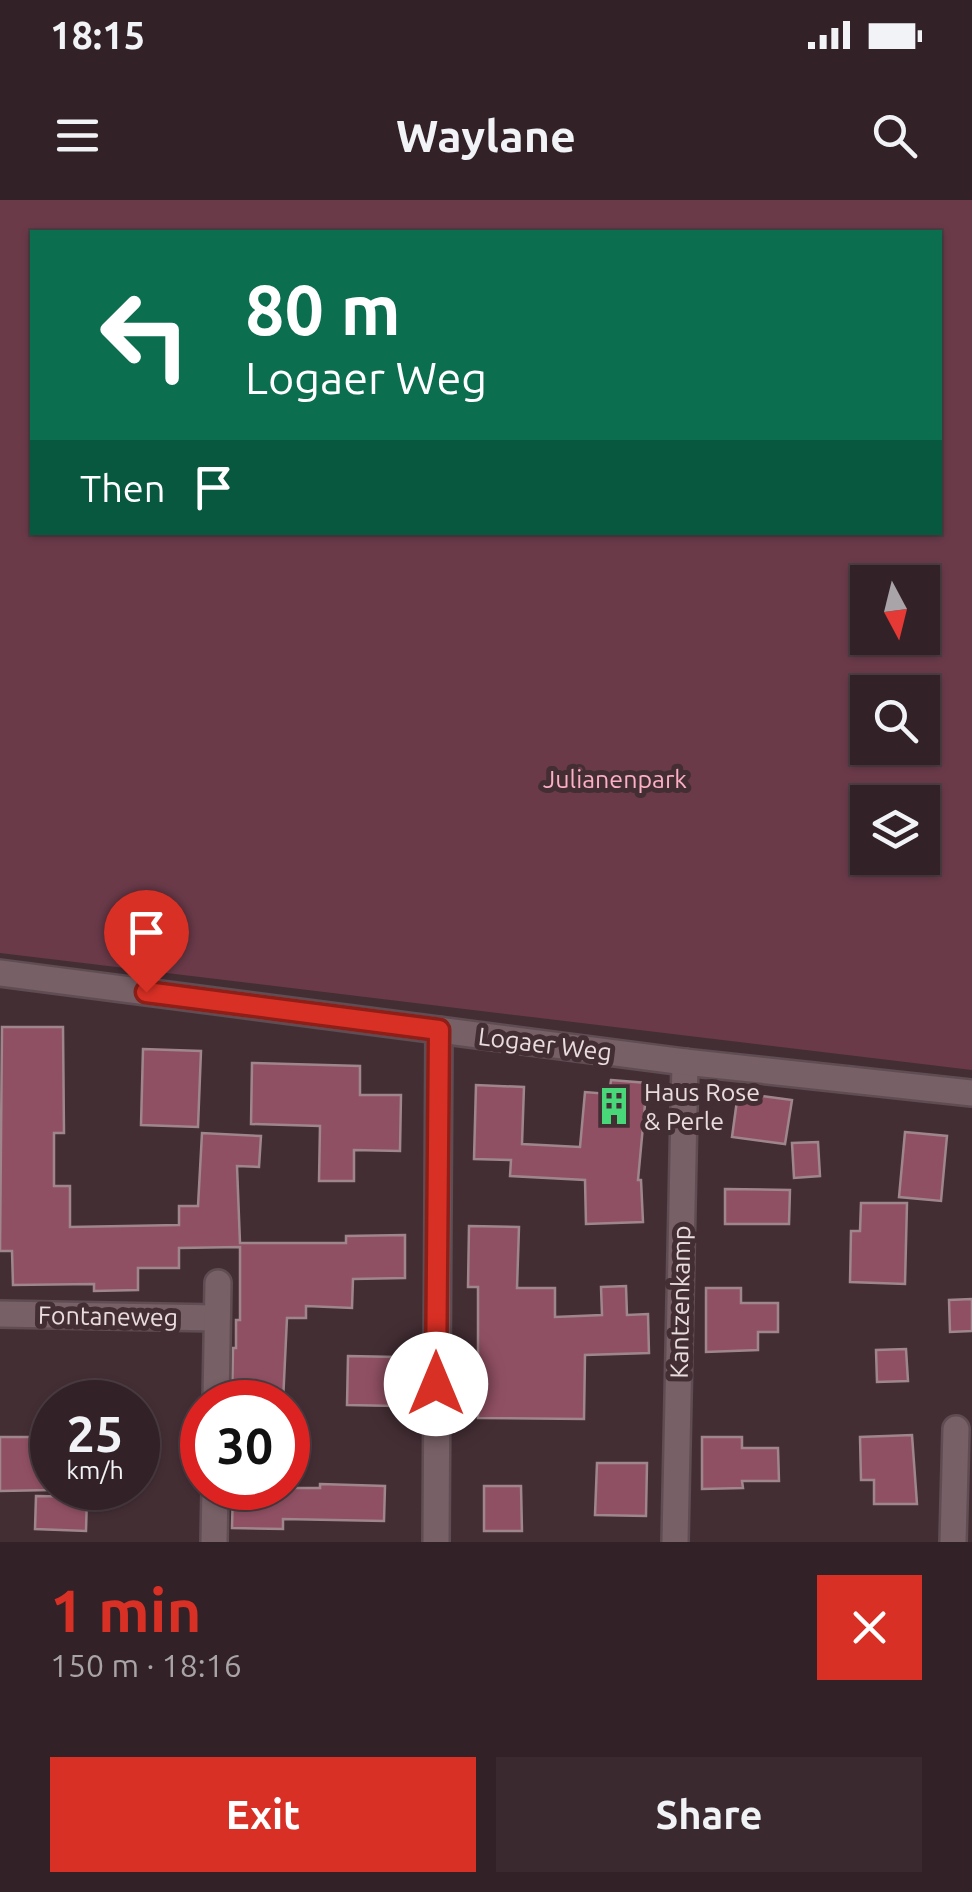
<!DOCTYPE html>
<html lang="en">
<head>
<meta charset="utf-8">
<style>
  body { margin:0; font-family:Ubuntu,sans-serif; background:#3a2a2f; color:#f1f3f6; height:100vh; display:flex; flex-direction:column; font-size:38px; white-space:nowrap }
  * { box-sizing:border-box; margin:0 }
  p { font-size:32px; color:#a8a4a7 }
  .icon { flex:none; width:55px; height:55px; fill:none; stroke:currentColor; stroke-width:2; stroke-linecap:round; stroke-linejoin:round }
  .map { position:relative; height:1342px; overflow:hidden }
  .panel { display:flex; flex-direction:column; background:#322227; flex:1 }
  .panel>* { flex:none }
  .guide { position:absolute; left:30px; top:30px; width:912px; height:305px; border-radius:0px; box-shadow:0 2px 8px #0004,0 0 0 2px #4d3f44; background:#0b6e4f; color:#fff; overflow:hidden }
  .needle { width:65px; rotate:173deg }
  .fabs { position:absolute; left:850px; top:365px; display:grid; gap:20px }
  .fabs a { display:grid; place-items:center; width:90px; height:90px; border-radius:0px; background:#322227; box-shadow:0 2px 8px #0004,0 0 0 2px #4d3f44; font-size:50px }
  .speed { position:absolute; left:30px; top:1180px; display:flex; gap:20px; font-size:50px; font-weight:700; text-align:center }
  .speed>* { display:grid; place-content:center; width:130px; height:130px; border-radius:50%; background:#322227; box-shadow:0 2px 8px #0004,0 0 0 2px #4d3f44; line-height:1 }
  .speed small { font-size:25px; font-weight:400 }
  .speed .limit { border:15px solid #d22; background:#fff; color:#111 }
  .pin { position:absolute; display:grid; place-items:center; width:85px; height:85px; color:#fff; margin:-102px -42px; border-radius:50% 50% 50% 0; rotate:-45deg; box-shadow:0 0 10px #0007 }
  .pin .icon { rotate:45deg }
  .me { position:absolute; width:110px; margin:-55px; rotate:0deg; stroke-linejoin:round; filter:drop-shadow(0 0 8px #0008) }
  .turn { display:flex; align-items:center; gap:35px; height:210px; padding:0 50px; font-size:45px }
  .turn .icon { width:130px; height:130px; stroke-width:2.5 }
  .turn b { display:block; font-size:70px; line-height:85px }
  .then { display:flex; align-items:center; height:95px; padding:0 50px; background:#0003; gap:20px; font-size:38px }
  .round { display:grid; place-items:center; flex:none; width:105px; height:105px; border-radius:0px; background:#3a2a2f }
  .headline { display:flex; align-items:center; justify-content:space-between; height:170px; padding:0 50px }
  h1 { font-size:60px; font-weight:700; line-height:75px; color:#d93025 }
  .button { display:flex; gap:20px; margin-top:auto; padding:20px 50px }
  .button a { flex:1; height:115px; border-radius:0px; background:#d93025; color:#fff; font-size:40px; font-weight:700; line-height:115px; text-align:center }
  .button a+a { background:#3a2a2f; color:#f1f3f6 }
  .status { display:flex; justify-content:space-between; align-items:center; height:70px; padding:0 50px; background:#322227; direction:ltr }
  .status svg { height:28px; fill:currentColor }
  header { display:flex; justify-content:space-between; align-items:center; height:130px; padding:0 50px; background:#322227; font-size:45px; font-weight:700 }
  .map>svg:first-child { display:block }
  .green { fill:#6a3a49; fill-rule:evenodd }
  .building { fill:#905064; stroke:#9f868c; stroke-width:2.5 }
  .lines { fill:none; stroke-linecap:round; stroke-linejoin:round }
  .minor-casing { stroke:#5f4d53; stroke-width:30 }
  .tertiary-casing { stroke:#5f4d53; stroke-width:30 }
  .minor { stroke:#776066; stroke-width:25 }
  .tertiary { stroke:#776066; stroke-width:25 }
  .route-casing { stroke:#8d1f18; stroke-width:25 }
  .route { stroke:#d93025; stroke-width:18 }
  .labels { text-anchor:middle; stroke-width:10; stroke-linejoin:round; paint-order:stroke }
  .park-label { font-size:25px; fill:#fdafc5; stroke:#432e34 }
  .street-label { font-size:25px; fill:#e9dcdf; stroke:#432e34 }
  .poi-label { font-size:25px; fill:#e9dcdf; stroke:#432e34; text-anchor:start }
</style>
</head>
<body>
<div class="status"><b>18:15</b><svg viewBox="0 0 49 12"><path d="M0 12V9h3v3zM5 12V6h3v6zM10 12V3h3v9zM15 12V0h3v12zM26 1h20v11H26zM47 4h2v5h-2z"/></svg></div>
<header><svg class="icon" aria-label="menu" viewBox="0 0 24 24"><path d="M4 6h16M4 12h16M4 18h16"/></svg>Waylane<svg class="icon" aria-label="search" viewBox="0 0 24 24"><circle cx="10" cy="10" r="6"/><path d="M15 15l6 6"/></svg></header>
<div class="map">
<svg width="972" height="1342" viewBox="0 0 972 1342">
  <rect width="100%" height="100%" fill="#432e34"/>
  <path class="green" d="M0,0H972V870L0,753ZM940,32V332H32V32ZM868,382H922V438H868ZM868,492H922V548H868ZM868,602H922V658H868Z"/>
  <g class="building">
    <path d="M2,827H63L64,933H54V986H70V1027L179,1025V1006H198L202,933L261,936L259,967L237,966L240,1043H346V1036L405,1035V1078L353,1079L352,1108L306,1106V1118H287L283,1202H232L233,1148H236V1120H240V1047L179,1048V1068H138V1090L94,1091V1084L13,1085L12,1051H0Z"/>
    <path d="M143,849L201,851L198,927L141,925Z"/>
    <path d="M252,863L360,866V895H401L400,951L354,950V981H319L320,926L251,924Z"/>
    <path d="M611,880L647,883L638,980H641L643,1022L586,1024L585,980L510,976L511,960L474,959L476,885L524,887L522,944L580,947L585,892L609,894Z"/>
    <path d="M738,893L792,900L785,944L732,937Z"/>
    <path d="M905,932L947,936L941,1001L899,997Z"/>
    <path d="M818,942L820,976L794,978L792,943Z"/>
    <path d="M725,989L790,990L789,1024H725Z"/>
    <path d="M861,1003H907L905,1084L850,1082L851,1031H860Z"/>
    <path d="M469,1026L519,1027L517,1088H555V1117L602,1115L601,1087L626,1086L627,1115L648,1114L649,1153L585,1155L584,1219L478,1218V1087H468Z"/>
    <path d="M706,1088H741V1103H778V1132H758V1150L706,1152Z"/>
    <path d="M972,1099V1131L950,1132L949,1100Z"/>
    <path d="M906,1149L908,1181L877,1182L876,1150Z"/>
    <path d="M348,1156L397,1157L396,1206L347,1205Z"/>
    <path d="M912,1235L917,1304H874V1280H861L860,1237Z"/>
    <path d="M0,1237H50V1290L0,1291Z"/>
    <path d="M702,1237H742V1248H778L779,1281H742L743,1288L702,1289Z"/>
    <path d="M597,1263H647L646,1316L595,1315Z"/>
    <path d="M320,1284L385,1286L384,1321L283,1319V1329L232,1328L233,1288H320Z"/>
    <path d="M484,1286H521L522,1331H484Z"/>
    <path d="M36,1296L87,1297L86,1331L35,1329Z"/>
  </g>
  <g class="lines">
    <g class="minor-casing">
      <g id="minor">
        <path d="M0,1114L217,1118"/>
        <path d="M216,1202L218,1083"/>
        <path d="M214,1342L215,1288"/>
        <path d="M436,1342L439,830"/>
        <path d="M675,1342L685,862"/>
        <path d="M953,1342L956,1229"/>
      </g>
    </g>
    <g class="tertiary-casing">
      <path id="tertiary" d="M0,773L685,862L972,893"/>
    </g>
    <use href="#minor" class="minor"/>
    <use href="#tertiary" class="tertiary"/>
  </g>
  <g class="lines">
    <g class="route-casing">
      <path id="route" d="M146,792L439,830L436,1184"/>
    </g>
    <use href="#route" class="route"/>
  </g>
  <defs>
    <g id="building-bare" transform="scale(3)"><path d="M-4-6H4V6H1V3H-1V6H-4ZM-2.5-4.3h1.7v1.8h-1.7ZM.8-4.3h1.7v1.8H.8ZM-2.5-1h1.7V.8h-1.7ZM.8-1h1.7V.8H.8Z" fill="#48d779" stroke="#432e34" stroke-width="2.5" paint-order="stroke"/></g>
  </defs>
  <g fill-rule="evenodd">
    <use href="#building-bare" x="614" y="906"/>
  </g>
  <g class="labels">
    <g class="park-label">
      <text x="615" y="588">Julianenpark</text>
    </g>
    <g class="street-label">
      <text transform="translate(545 844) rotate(7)" y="9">Logaer Weg</text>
      <text transform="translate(680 1102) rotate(-89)" y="9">Kantzenkamp</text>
      <text transform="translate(108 1116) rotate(1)" y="9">Fontaneweg</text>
    </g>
    <g class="poi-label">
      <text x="644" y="901">Haus Rose<tspan x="644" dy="29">&amp; Perle</tspan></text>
    </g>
  </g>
</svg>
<div class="fabs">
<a><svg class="needle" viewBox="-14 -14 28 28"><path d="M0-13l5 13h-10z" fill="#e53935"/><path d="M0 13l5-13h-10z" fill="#a8a4a7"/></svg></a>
<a><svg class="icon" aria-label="search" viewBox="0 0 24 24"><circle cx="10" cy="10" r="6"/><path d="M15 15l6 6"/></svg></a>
<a><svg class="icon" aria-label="layers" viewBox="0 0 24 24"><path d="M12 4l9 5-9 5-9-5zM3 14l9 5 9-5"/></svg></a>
</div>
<div class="speed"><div>25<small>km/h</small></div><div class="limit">30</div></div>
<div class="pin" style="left:146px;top:792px;background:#d93025"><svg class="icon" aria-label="arrive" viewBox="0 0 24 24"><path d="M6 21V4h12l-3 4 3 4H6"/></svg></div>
<svg class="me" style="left:436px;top:1184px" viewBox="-20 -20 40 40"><circle r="19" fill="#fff"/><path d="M0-13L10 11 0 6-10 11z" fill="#d93025"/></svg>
<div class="guide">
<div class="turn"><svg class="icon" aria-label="left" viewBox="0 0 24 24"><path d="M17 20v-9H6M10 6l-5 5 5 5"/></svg><div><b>80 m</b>Logaer Weg</div></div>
<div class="then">Then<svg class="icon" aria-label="arrive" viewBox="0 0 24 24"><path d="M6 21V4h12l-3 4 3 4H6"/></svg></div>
</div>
</div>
<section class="panel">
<div class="headline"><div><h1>1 min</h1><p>150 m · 18:16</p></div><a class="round" style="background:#d93025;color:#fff"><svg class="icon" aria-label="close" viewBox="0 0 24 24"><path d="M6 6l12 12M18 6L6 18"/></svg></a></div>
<div class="button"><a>Exit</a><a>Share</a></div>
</section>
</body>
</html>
